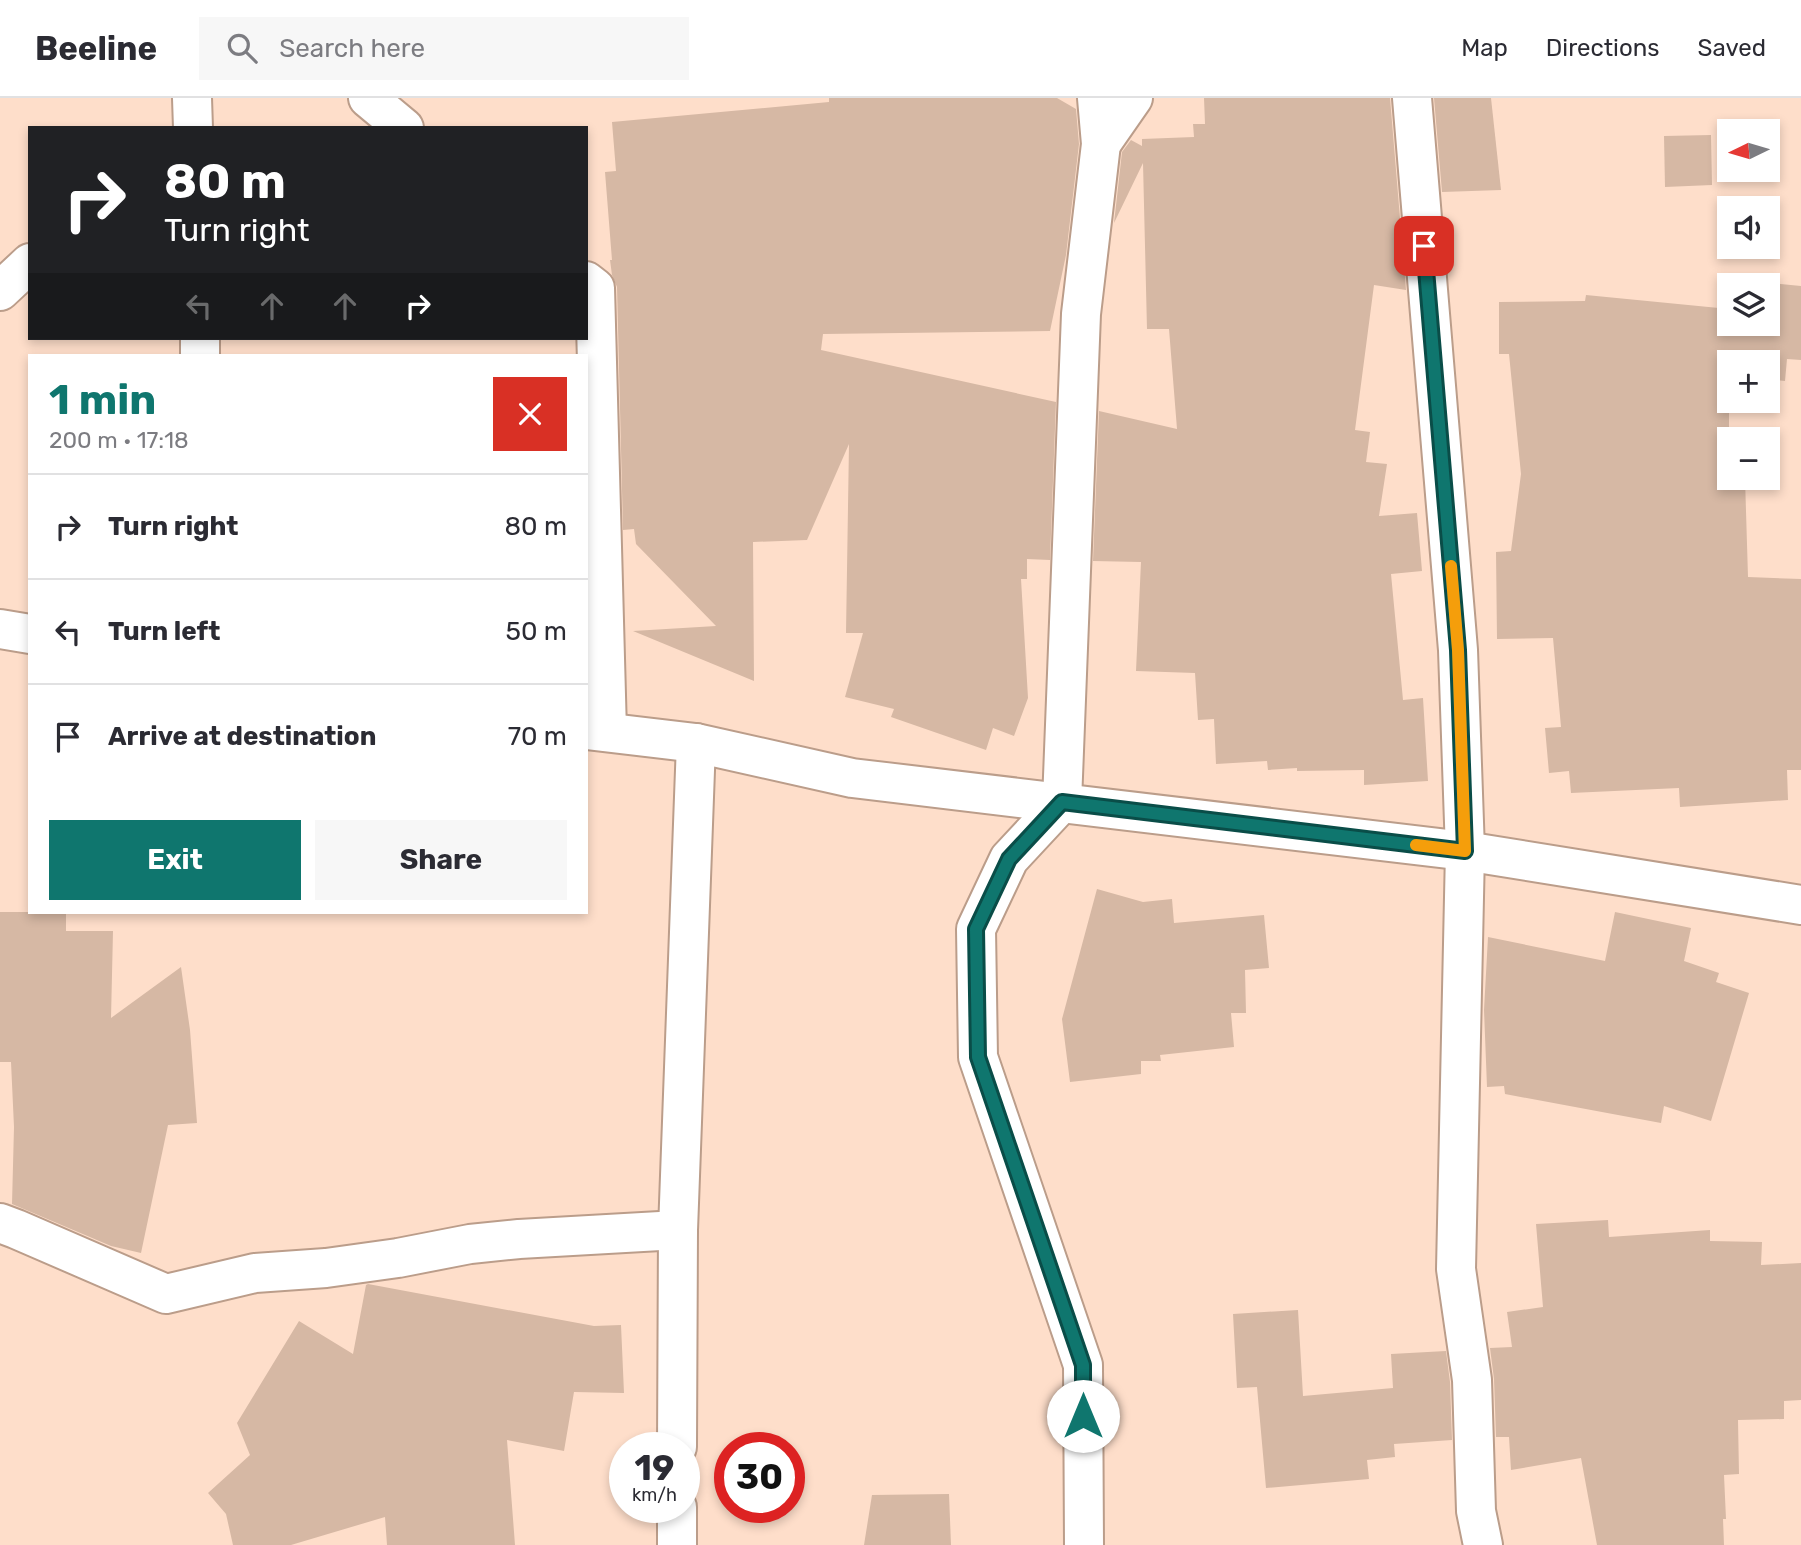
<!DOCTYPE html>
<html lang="en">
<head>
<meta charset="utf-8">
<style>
  body { margin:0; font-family:Rubik,sans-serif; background:#f7f7f7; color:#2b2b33; height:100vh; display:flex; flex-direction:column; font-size:26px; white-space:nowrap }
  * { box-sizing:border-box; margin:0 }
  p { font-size:23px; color:#7c7c81 }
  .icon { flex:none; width:38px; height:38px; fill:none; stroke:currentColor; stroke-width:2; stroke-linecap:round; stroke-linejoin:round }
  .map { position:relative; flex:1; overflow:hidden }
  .side { position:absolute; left:28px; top:256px; width:560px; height:560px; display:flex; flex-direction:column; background:#fff; border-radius:0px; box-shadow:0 4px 10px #0003 }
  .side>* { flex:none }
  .guide { position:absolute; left:28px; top:28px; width:560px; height:214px; border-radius:0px; box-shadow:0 4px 10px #0003; background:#202124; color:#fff; overflow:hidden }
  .needle { width:46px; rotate:265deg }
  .fabs { position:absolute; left:1717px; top:21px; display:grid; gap:14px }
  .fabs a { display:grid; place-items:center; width:63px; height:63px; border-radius:0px; background:#fff; box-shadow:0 4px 10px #0003; font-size:35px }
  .speed { position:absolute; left:609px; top:1334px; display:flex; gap:14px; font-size:35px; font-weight:700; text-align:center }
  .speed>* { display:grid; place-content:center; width:91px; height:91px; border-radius:50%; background:#fff; box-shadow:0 4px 10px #0003; line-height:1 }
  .speed small { font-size:18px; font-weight:400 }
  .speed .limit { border:10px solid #d22; background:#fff; color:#111 }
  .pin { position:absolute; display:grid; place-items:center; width:60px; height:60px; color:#fff; margin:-30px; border-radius:14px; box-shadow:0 4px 10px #0006 }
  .me { position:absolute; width:77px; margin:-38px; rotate:0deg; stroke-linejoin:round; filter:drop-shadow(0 0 5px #0008) }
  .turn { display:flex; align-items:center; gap:24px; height:147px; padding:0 21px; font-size:32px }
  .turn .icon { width:91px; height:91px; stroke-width:2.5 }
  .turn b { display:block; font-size:49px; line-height:60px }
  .lanes { display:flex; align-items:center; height:66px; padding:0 21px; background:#0003; justify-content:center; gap:35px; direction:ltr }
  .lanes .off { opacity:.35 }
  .round { display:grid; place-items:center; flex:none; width:74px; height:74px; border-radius:0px; background:#f7f7f7 }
  .headline { display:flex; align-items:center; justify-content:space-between; height:119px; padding:0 21px }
  h1 { font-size:42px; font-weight:700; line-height:52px; color:#0f766e }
  .cta { display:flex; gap:14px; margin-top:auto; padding:14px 21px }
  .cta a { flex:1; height:80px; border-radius:0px; background:#0f766e; color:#fff; font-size:28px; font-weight:700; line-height:80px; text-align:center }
  .cta a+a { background:#f7f7f7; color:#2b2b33 }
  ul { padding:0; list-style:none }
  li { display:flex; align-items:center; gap:21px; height:105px; padding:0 21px; border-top:2px solid #e1e1e2 }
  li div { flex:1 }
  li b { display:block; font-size:26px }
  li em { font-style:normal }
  header { display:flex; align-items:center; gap:42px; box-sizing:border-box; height:98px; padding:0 35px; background:#fff; border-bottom:2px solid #e1e1e2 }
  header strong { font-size:33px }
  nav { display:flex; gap:38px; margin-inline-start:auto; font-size:24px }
  .search { width:490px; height:63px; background:#f7f7f7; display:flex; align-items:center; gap:18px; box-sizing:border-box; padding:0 24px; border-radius:0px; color:#7c7c81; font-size:26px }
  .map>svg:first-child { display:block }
  .building { fill:#d6b8a4 }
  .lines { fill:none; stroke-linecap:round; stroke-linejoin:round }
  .minor-casing { stroke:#bb9d8a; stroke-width:42 }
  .minor { stroke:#fff; stroke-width:38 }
  .route-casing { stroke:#0a4d48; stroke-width:18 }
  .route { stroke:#0f766e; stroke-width:12 }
  .slow { stroke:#f59e0b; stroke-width:12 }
</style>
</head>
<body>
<header>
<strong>Beeline</strong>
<div class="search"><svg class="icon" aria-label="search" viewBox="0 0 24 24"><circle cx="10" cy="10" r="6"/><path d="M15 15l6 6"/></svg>Search here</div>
<nav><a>Map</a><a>Directions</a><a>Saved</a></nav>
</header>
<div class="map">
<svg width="1801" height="1447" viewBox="0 0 1801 1447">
  <rect width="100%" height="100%" fill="#fedeca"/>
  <g class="building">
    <path d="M829,0H1057L1076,11L1079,46L1066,157L1050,233L823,236L821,252L1056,304L1050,462L1027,461V481H1021L1028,600L1014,638L993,630L986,652L891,619L894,611L845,599L863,535H846L849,346L807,442L753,444L754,583L633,533L716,528L636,446L634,431L623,432L617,189L612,177L610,162H612L605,74L616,73L612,24L829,4Z"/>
    <path d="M1204,0H1390L1406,192L1374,187L1355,332L1370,334L1366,364L1387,366L1379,418L1417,415L1422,473L1391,476L1403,602L1423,600L1428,683L1364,687V672L1297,673V670L1268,672L1267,663L1216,666L1214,621L1198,622L1195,575L1136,573L1141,464L1093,463L1099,313L1177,331L1169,231H1147L1143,65L1114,125L1122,54L1131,42L1142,48V41L1194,39L1193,26H1205Z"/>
    <path d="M1434,0H1491L1501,92L1442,94Z"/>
    <path d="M1711,37L1712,87L1665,89L1664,38Z"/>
    <path d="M1731,181L1801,188V262L1787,261L1785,283L1768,281V264H1729V380H1745L1748,479L1801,481V672H1787L1788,702L1680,709L1679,690L1571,695L1569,673L1549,675L1545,630L1561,629L1553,540L1497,541L1496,454L1511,453L1521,376L1509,256H1499V204L1585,203L1586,197L1729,211V226H1768V187H1731Z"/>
    <path d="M1097,791L1143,804L1172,801L1174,825L1264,817L1269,870L1245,872L1246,915H1231L1234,949L1160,957L1161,963H1141V976L1070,984L1062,921Z"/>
    <path d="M0,814H66V833H113L111,920L181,869L190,932L197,1025L168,1027L141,1155L111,1148L12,1106L14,1029L11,964H0Z"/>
    <path d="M1615,814L1691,830L1684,863L1719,875L1716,884L1749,895L1711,1023L1664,1008L1661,1025L1505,996L1504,988L1487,989L1484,912L1488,839L1605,863Z"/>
    <path d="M1608,1122L1609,1139L1710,1132V1143L1762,1144L1761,1167L1801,1165V1302L1784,1303V1321L1738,1322L1739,1376L1724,1377L1726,1421H1723L1724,1447H1597L1581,1360L1511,1372L1509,1339H1496L1494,1281L1490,1250L1512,1249L1507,1214L1543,1209L1536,1126Z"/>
    <path d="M368,1186L594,1228L621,1227L624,1295L574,1294L564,1353L507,1342L515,1447H387L385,1419L291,1447H233L226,1416L208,1395L250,1357L237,1325L299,1223L353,1256L366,1187Z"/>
    <path d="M1298,1212L1303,1298L1393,1290L1391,1256L1446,1253L1450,1284L1452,1342L1394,1346L1395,1359L1367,1362L1369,1381L1266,1390L1257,1289L1237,1290L1233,1216Z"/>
    <path d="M949,1396L951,1447H864L872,1397Z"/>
  </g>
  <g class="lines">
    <g class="minor-casing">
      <g id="minor">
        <path d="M192,0L193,30"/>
        <path d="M368,0L404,30"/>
        <path d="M1412,0L1458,552L1465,753L1456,1171L1472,1282L1476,1413L1483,1447"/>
        <path d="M1101,46L1133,0"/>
        <path d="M586,183L595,190L607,634"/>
        <path d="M0,193L30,165"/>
        <path d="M200,240V257"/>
        <path d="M0,531L30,536"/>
        <path d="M586,632L696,645L852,680L1465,753L1801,807"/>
        <path d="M0,1125L16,1131L166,1196L255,1175L326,1170L398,1160L470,1146L519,1141L678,1132"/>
        <path d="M677,1349L678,1132L696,645"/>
        <path d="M677,1447V1409"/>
        <path d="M1084,1447L1083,1267L978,959L976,831L1009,761L1062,704L1081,216L1101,46L1097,0"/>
      </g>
    </g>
    <use href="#minor" class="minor"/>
  </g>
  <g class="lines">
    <g class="route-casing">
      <path id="route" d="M1083,1318V1267L978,959L976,831L1009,761L1062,704L1465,753L1458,552L1424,148"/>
    </g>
    <use href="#route" class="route"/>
    <path class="slow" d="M1416,747L1465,753L1458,552L1451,468"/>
  </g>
</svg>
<div class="fabs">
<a><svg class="needle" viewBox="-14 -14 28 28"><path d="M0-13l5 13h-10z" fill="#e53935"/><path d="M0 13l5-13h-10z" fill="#7c7c81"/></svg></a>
<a><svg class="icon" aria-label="sound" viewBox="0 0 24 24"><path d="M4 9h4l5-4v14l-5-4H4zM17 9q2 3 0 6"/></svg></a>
<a><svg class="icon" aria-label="layers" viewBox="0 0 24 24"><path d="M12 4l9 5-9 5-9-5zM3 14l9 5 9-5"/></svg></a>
<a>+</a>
<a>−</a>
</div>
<div class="speed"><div>19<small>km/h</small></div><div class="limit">30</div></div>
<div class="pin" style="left:1424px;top:148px;background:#d93025"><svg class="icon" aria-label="arrive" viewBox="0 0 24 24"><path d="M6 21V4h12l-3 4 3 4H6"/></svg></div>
<svg class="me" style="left:1083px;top:1318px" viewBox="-20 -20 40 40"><circle r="19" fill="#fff"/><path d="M0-13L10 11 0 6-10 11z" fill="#0f766e"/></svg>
<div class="guide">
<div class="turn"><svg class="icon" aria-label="right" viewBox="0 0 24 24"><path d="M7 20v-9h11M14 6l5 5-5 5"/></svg><div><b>80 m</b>Turn right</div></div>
<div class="lanes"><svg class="icon off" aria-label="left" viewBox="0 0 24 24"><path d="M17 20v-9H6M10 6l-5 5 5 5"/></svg><svg class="icon off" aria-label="ahead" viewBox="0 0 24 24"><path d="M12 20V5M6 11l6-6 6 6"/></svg><svg class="icon off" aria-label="ahead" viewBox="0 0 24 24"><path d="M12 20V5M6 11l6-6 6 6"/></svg><svg class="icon" aria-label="right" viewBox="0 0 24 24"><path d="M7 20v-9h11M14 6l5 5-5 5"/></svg></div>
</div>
<section class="side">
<div class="headline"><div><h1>1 min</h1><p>200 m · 17:18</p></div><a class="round" style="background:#d93025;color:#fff"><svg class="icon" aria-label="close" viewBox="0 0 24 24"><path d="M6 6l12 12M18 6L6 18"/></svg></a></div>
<ul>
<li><svg class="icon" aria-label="right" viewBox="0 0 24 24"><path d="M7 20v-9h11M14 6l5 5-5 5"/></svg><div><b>Turn right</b></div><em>80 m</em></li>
<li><svg class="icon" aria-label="left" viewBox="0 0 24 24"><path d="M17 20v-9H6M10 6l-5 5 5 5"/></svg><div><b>Turn left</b></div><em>50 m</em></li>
<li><svg class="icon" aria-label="arrive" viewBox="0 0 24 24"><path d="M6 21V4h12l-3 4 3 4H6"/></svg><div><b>Arrive at destination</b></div><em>70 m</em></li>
</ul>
<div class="cta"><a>Exit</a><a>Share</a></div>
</section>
</div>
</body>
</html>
